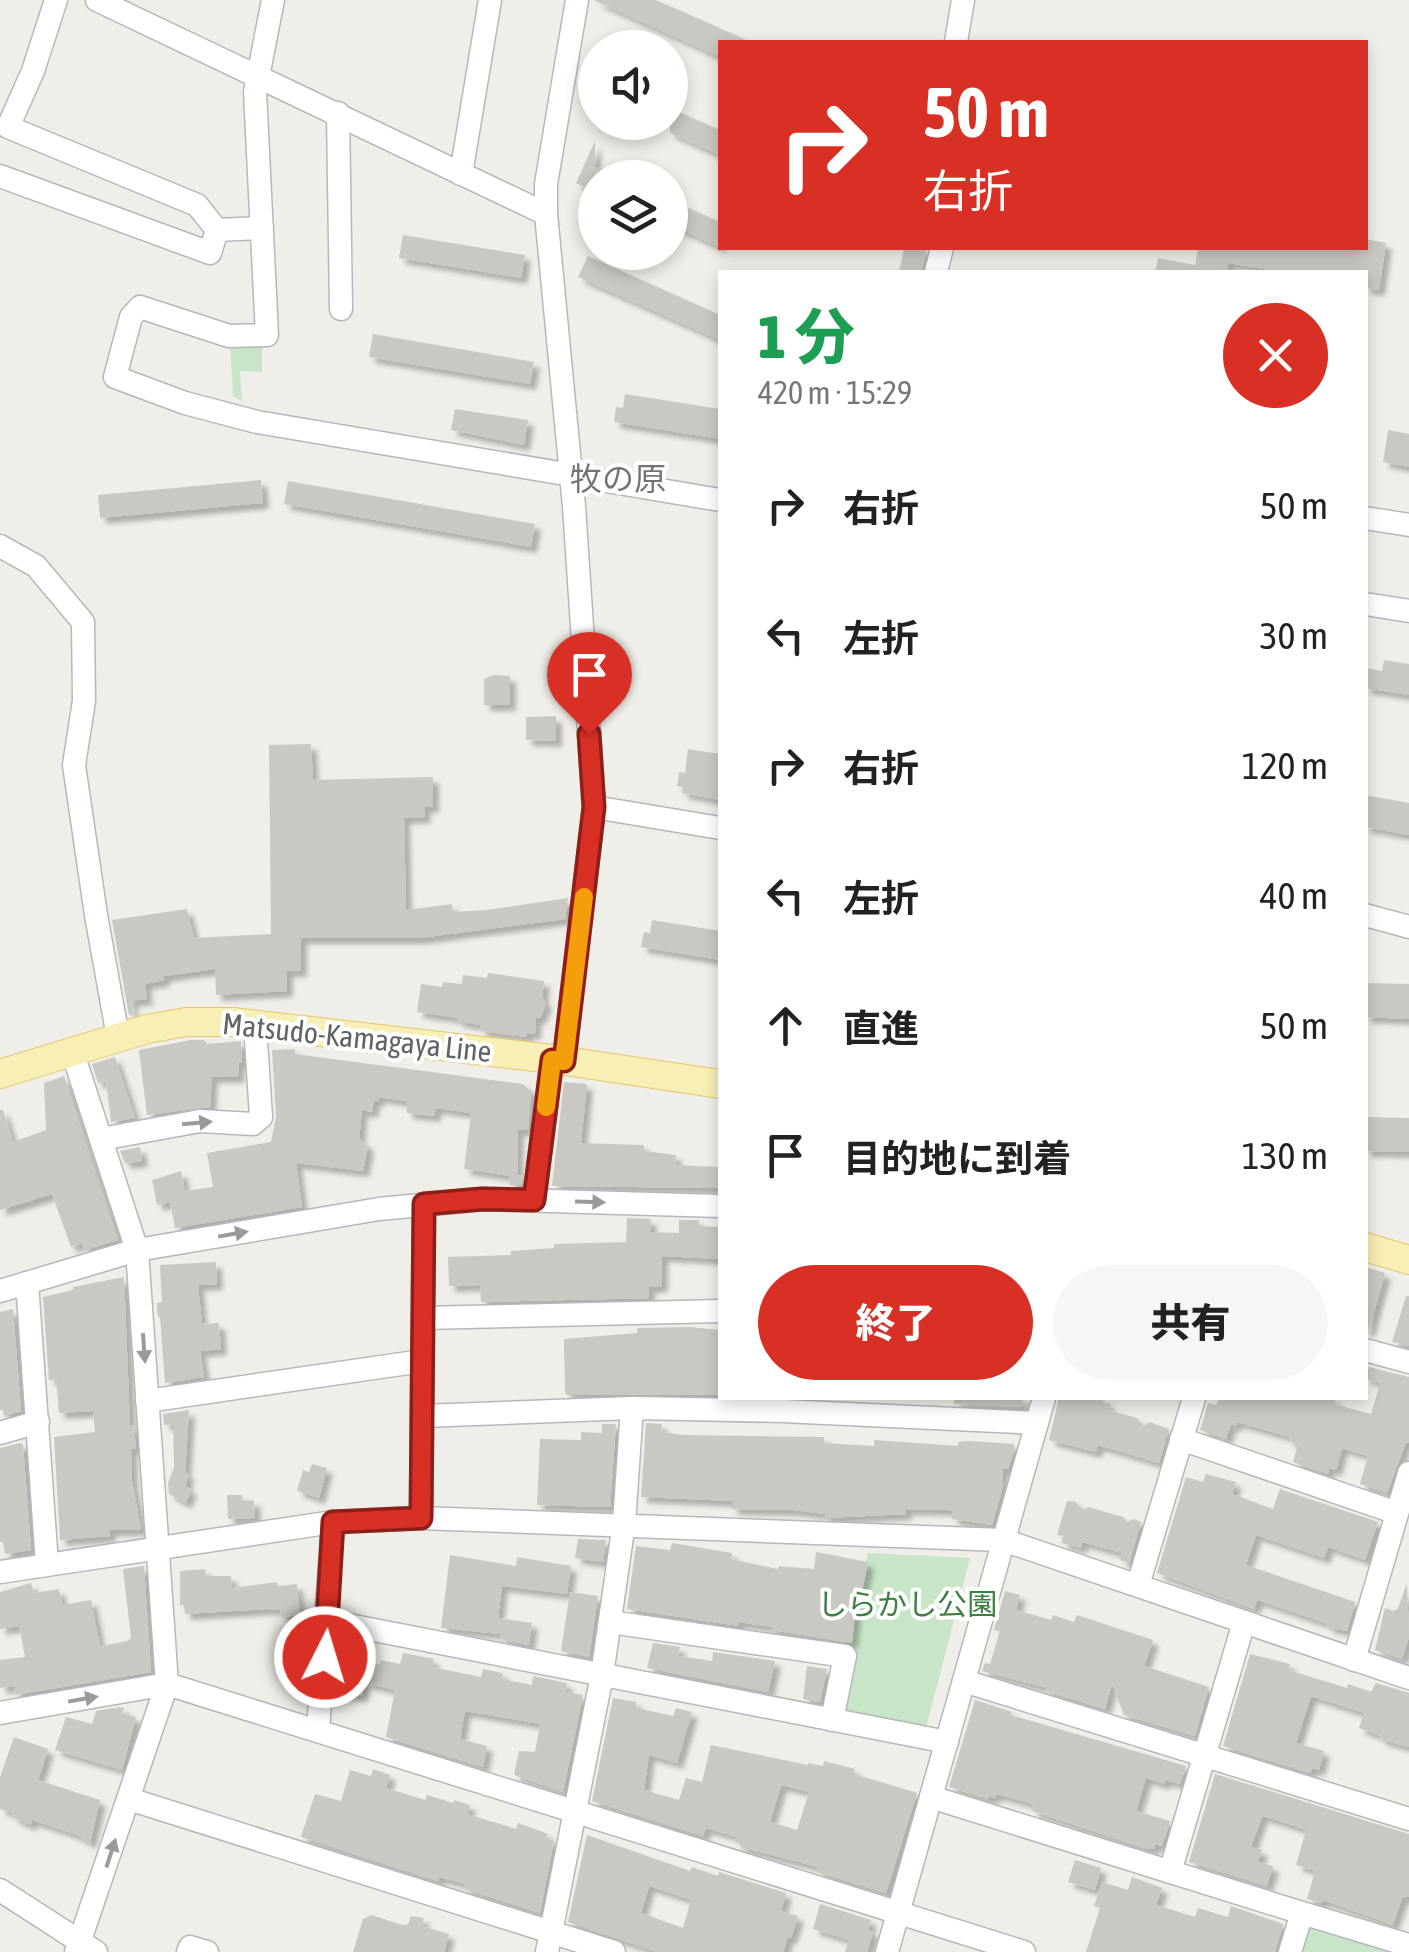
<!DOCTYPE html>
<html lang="ja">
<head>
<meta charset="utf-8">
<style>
  body { margin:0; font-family:"Asap Condensed","Noto Sans JP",sans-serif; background:#f6f6f6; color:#222; height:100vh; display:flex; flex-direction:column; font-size:38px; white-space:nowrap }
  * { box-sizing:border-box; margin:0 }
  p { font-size:32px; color:#767676 }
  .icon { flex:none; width:55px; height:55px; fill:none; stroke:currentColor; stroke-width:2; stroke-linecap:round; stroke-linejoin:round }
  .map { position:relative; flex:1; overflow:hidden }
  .drawer { position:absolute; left:718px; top:270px; width:650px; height:1130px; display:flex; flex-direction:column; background:#fff; border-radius:0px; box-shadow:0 5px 15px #0003 }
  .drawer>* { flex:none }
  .guide { position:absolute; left:718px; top:40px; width:650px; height:210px; border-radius:0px; box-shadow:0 5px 15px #0003; background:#d93025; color:#fff; overflow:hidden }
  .buttons { position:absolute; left:578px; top:30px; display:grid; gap:20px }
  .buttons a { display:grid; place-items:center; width:110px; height:110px; border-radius:50%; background:#fff; box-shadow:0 5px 15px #0003; font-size:50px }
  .pin { position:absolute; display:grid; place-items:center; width:85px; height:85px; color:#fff; margin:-102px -42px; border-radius:50% 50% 50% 0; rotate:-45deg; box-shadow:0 0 10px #0007 }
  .pin .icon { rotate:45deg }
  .me { position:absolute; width:110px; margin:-55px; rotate:5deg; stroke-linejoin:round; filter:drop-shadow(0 0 8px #0008) }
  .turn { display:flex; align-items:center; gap:35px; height:210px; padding:0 40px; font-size:45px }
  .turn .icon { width:130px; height:130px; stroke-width:2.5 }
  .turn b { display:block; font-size:70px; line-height:85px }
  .round { display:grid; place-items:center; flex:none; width:105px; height:105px; border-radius:52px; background:#f6f6f6 }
  .overview { display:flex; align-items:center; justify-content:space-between; height:170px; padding:0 40px }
  h1 { font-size:60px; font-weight:800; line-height:75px; color:#1e9e55 }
  .primary-button { display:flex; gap:20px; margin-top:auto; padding:20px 40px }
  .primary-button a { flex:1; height:115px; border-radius:60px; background:#d93025; color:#fff; font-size:40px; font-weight:800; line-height:115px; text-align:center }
  .primary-button a+a { background:#f6f6f6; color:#222 }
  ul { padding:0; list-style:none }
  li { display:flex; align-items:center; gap:30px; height:130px; padding:0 40px }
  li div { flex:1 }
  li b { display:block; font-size:38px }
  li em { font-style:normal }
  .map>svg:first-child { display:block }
  .green { fill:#c8e5c8 }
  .building { fill:#c9c8c3; fill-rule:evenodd; filter:url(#shadow) }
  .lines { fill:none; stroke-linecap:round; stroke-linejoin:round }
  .minor-casing { stroke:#b5b8bb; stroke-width:25 }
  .major-casing { stroke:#e5c66d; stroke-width:30 }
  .minor { stroke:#fff; stroke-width:22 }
  .major { stroke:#f8efb6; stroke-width:28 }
  .oneway { fill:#989a9c }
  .route-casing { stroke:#8d1f18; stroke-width:25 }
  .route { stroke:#d93025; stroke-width:18 }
  .slow { stroke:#f59e0b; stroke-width:18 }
  .labels { text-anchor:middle; stroke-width:8; stroke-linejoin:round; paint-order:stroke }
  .street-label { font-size:30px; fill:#606367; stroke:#fff }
  .park-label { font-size:30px; fill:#3e8042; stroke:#fff }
  .neighbourhood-label { font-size:32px; fill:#717579; stroke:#fff }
</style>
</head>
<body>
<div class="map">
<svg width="1409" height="1952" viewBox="0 0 1409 1952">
  <defs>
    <filter id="shadow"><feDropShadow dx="6" dy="6" stdDeviation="2.5" flood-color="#0004"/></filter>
  </defs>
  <rect width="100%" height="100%" fill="#f0eee8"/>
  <g class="green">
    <path d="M262,343V372L240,371L242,401L233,396L230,344Z"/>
    <path d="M868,1553L970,1558L925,1732L829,1714Z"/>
    <path d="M1309,1924L1392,1952H1295Z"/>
  </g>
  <g class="building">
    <path d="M593,0H656L751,42H720V57Z"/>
    <path d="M670,108L720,130V155L670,133Z"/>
    <path d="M595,141V167L620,178H595V192L576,183Z"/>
    <path d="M670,200L720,222V247L670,225Z"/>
    <path d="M403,235L525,255L521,278L399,258Z"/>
    <path d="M1365,239L1386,243L1379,290L1365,288V272H1282L1228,263L1227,272H1155L1158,258L1195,265L1198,248H1365Z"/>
    <path d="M904,248H927L921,272H899Z"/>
    <path d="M588,256L720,315V340L578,277Z"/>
    <path d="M373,334L534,362L530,384L369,357Z"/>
    <path d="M625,394L720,409V439L614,422L616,407L623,408Z"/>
    <path d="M455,409L528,420L524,445L451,430Z"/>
    <path d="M1388,430L1409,434V467L1383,462Z"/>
    <path d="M261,480L263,503L100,518L98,495Z"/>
    <path d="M288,481L535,524L531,547L284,504Z"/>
    <path d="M1384,660L1409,664V695L1365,688V668L1382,671Z"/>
    <path d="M494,675L510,676V705H484V679Z"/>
    <path d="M556,716V741L526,740V717Z"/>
    <path d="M311,744L313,780L433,777V807H424L425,817L404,818L406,910L452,904L453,912L486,910L568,898L565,919L420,938H301V971H287V991L216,995L215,969L164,976V980L145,984L147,999L131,1001L133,1015H129L112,920L187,909L194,938L271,934L269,745Z"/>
    <path d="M688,749L720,754V800L682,793L683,787L677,786L679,772L685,773Z"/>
    <path d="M1365,795L1409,803V835L1365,827Z"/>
    <path d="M652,920L720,931V960L641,947L644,932L650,933Z"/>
    <path d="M488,973L544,981L542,997L546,1004L540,1018H536L535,1034L527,1033V1037L480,1031L481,1025L457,1021L458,1018L417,1012L421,984L442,987L443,982L462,984L463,975L487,978Z"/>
    <path d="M1365,983L1409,984V1019L1365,1017Z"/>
    <path d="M191,1040H204L207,1044L241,1041L242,1063H239L238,1077H212L210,1107L147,1115L139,1050Z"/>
    <path d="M295,1049V1054L523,1084L531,1091L528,1130H518L517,1175L522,1176L521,1185H509L510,1176L464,1169L471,1113L436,1108L434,1116L407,1113L406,1101L379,1097L378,1101L374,1100L372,1112L362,1110L359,1139L368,1146L363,1171L296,1163L302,1207L175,1228L170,1202L157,1205L152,1180L181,1171L185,1191L213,1187L207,1153L271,1142L276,1116L272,1050Z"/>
    <path d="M115,1057L135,1118L111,1122L106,1081L98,1083L92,1064Z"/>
    <path d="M64,1076L118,1240L85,1250L82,1243L71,1247L52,1194L0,1210V1110H3L13,1142L46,1130L44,1083Z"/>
    <path d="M564,1082L587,1084L581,1143L644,1145V1151L676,1155L675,1165L720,1167V1188L552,1186Z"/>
    <path d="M1365,1117L1409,1118V1152L1365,1151Z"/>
    <path d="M140,1147L142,1161L125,1163L120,1151Z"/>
    <path d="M627,1218L651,1219L650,1232L679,1233V1220H699V1226L720,1227V1259L662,1256V1286L649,1287V1298L481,1302L480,1285L449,1286L448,1257L511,1255V1251L554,1248V1244L626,1242Z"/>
    <path d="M216,1262L217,1284L198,1285L202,1324L219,1323L221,1349L200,1351L204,1377L165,1383L160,1317H158L157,1309V1303L162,1302L160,1265Z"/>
    <path d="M1365,1267L1385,1273L1369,1330H1365Z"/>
    <path d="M124,1277L130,1426L134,1425L136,1449H131L132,1481L141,1530H110V1536L60,1540L54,1437L95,1432L93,1411L59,1413L56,1379L49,1380L43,1297L73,1290V1287Z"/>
    <path d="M1406,1296H1409V1346L1392,1342Z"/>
    <path d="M13,1309L21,1411L4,1416L3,1410H0V1312Z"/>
    <path d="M690,1327L720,1330V1395H567L565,1393L564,1339L637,1333V1328Z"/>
    <path d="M1365,1366L1409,1377V1443L1406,1442L1387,1493L1360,1484L1368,1456L1342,1448L1336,1470L1329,1468L1328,1474L1293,1462L1298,1443L1289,1441L1290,1437L1237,1422L1236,1426L1231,1424L1226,1439L1200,1430L1208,1403L1216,1405L1219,1398H1336L1334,1404L1371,1414L1380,1383L1365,1378Z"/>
    <path d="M954,1398H1023L1022,1407L954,1404Z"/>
    <path d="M1059,1398H1104L1103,1402L1110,1404L1108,1410L1137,1418L1143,1426L1150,1422L1169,1429L1159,1463L1098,1445L1096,1452L1049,1440Z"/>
    <path d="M189,1410L185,1473L189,1474L185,1487L191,1489L186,1503L169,1494L168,1483L174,1467L173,1424L164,1425L163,1414Z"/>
    <path d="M646,1423L662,1424L661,1432L684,1435L824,1437V1443L874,1446V1440L958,1446V1442L969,1441L1014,1444V1450L1008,1469L1003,1468L1002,1490L992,1525L952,1519V1511L949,1510L906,1509V1514L825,1518V1514L793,1510L732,1509V1501L641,1497Z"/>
    <path d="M602,1424H616L610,1507L537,1505L540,1439L581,1440V1432L602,1433Z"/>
    <path d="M20,1443L23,1444L31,1550L5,1554L3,1542H0V1448Z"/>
    <path d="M312,1464L327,1468L319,1498L297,1491L303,1470L309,1472Z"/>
    <path d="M1206,1474L1236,1482L1232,1494L1273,1509L1280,1489L1378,1522L1365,1560L1328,1547L1324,1558L1256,1535L1246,1565L1355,1602L1347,1631L1327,1627L1328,1624L1257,1600L1254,1609L1157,1573L1186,1477L1203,1482Z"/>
    <path d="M227,1495H242L243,1501L254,1500L255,1518L228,1519Z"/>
    <path d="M1067,1501H1074L1084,1510L1088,1507L1123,1517L1127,1522L1134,1519L1141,1522L1129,1563L1120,1560L1122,1553L1082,1542L1081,1548L1062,1543L1063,1536L1057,1535Z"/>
    <path d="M578,1539L606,1540L603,1562L575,1558Z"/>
    <path d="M672,1543L732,1553L731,1559L778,1569L779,1566L814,1569L816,1552L868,1562L861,1597L857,1596L852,1643L772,1630V1627L739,1622V1626L627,1609L636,1546L670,1550Z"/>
    <path d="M450,1555L516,1566L517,1557L571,1566L567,1594L502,1586L498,1618L532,1623L529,1645L500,1639L501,1634L441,1628Z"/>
    <path d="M144,1566L151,1672L15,1695L14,1686L0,1688V1660L25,1657L19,1626L0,1629V1592L31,1583L34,1593L59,1589L62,1605L91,1600L100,1646L127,1641L131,1638L123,1569Z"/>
    <path d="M205,1569L206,1576H231L232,1588L277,1582L278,1586L297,1584L300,1615L281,1617L280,1610L266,1609L185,1614L184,1605H180V1571Z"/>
    <path d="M1407,1583L1409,1637L1402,1659L1375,1650L1385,1608L1394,1611L1398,1608Z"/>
    <path d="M1005,1591L1020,1595L1016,1610L1051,1620L1053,1615L1074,1622L1077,1615L1153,1640L1144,1666L1209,1687L1195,1736L1124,1715L1112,1684L1105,1709L1046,1691L1047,1688L982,1671L985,1663L990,1664L1000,1631L994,1630Z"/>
    <path d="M570,1592L598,1596L589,1657L561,1651Z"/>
    <path d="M653,1643L680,1647L678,1656L712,1661L713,1652L775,1661L768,1692L647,1668Z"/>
    <path d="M403,1653L434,1659L432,1667L481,1677L483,1669L503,1673L502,1679L532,1685L533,1676L567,1683L565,1692L583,1695L563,1792L514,1775L519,1751L535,1752L540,1724L465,1711L460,1739L487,1746L483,1767L386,1737L395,1690L366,1683L371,1663L379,1665L381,1660L400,1664Z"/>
    <path d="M1250,1654L1290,1664L1288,1670L1347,1688L1348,1684L1371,1692L1376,1683L1409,1693V1747L1379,1739L1381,1736L1359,1728L1364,1713L1311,1696L1296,1743L1324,1751L1319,1770L1312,1768L1310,1773L1223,1746Z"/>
    <path d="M807,1666L827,1669L820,1702L803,1699Z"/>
    <path d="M341,1670L365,1673L362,1696L343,1694V1689L339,1688Z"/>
    <path d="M613,1698L636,1702V1708L673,1716L676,1708L692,1712L677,1763L649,1755L644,1790L679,1800L686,1778L702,1782L711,1745L808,1765V1763L823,1766L824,1761L855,1769L854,1774L917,1793L886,1893L817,1872L818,1867L740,1847L741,1844L735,1842L737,1837L706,1828L703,1836L592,1801ZM781,1785L809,1792L797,1830L770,1822Z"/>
    <path d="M975,1700L1012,1712L1011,1715L1186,1766L1180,1784L1165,1780L1164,1784L1146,1778L1136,1811L1170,1821L1162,1846L1155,1844L1154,1849L1144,1848L1032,1811L1033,1804L996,1794L995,1798L989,1796L988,1799L949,1787Z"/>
    <path d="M120,1707L124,1708L122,1713L136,1717L122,1770L55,1750L66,1717L92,1724L96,1711Z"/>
    <path d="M14,1737L48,1749L38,1780L100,1800L90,1843L77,1835L32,1820L31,1825L18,1820L12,1816L13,1813L0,1809V1777Z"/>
    <path d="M373,1769L390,1775L386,1788L425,1800L427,1795L453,1803L454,1800L470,1805L467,1814L516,1829L518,1823L548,1834L546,1838L554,1841L540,1913L471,1891L464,1888L465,1884L439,1877L438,1881L301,1837L315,1794L341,1801L350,1770L371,1776Z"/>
    <path d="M1215,1774L1409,1834V1896L1402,1898L1393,1925L1323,1900L1321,1903L1307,1899L1315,1871L1296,1865L1306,1830L1276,1820L1262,1816L1251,1847L1262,1850L1258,1862L1273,1866L1267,1886L1189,1862Z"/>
    <path d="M587,1835L690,1871L692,1867L718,1876L719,1872L786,1893L781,1911L798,1916L791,1938L788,1937L783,1952H657L568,1922ZM649,1886L691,1900L683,1928L641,1913Z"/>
    <path d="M1075,1860L1101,1868L1095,1890L1068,1882Z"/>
    <path d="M1132,1877L1162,1888L1156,1905L1195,1917L1198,1908L1228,1917L1231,1906L1283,1924L1275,1952H1086L1100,1908L1094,1906L1102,1882L1128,1890Z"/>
    <path d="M820,1904L871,1920L868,1930L873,1932L867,1952H845L849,1940L813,1929Z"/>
    <path d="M372,1915L402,1925L408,1924L411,1916L424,1918L422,1926L449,1934L444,1952H353L363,1919Z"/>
  </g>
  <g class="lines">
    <g class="minor-casing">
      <g id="minor">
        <path d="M56,0L33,71L8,127L197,205L217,230"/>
        <path d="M97,0L546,214"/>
        <path d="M273,0L255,92L267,335L229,336L140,307L131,317L115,377L185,403L257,422L720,500"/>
        <path d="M956,42L963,0"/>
        <path d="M338,113L341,309"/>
        <path d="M461,174L490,0"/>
        <path d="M0,176L210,253L217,230L262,228"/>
        <path d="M936,272L942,248"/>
        <path d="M1365,518L1409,525"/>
        <path d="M0,546L36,566L83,622L84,701L74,765L96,915L118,1037"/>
        <path d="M1365,604L1409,611"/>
        <path d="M594,807L720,828"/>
        <path d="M1365,915L1409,927"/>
        <path d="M72,1051L137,1250L167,1684L76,1952"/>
        <path d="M564,1061L594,807L574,506L546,214V184L577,0"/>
        <path d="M101,1139L200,1121L253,1124L261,1117L255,1025"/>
        <path d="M534,1200L552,1059"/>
        <path d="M27,1283L47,1564"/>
        <path d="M0,1291L137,1250L379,1209L483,1199L720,1206"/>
        <path d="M423,1318L720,1311"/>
        <path d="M1365,1350L1409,1362"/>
        <path d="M147,1401L422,1361"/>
        <path d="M422,1416L632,1408L783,1411L1037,1423"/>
        <path d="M0,1433L38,1422"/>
        <path d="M1181,1439L1397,1513"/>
        <path d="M421,1518L424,1204"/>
        <path d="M0,1572L333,1522L421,1518L1003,1540L1409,1678"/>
        <path d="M1138,1585L1194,1398"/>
        <path d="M328,1621L947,1742"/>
        <path d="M610,1622L845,1656L832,1720"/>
        <path d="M1354,1660L1409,1473"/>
        <path d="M964,1681L1409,1819"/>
        <path d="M0,1713L167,1684L1024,1952"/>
        <path d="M318,1730L333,1522"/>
        <path d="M931,1797L1302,1913"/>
        <path d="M129,1799L614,1952"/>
        <path d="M1170,1872L1244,1622"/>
        <path d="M0,1890L96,1952"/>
        <path d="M188,1952L190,1947L207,1952"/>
        <path d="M547,1952L602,1675L624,1523L632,1408"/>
        <path d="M887,1952L1044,1398"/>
        <path d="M1290,1952L1302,1913L1408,1945"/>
      </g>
    </g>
    <g class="major-casing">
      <g id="major">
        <path d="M0,1074L147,1029L186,1022H233L552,1059L720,1084"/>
        <path d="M1365,1247L1409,1260"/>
      </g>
    </g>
    <use href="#minor" class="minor"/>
    <use href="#major" class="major"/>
  </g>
  <defs><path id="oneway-solid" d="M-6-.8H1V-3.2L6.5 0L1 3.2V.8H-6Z" transform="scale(2.5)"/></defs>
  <g class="oneway">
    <use href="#oneway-solid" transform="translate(197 1123) rotate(-5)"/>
    <use href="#oneway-solid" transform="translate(590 1202) rotate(2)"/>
    <use href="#oneway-solid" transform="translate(233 1234) rotate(-10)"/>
    <use href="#oneway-solid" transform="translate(144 1348) rotate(86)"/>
    <use href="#oneway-solid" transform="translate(83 1699) rotate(-10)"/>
    <use href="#oneway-solid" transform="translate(111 1853) rotate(-72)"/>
  </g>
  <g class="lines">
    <g class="route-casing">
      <path id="route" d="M325,1657L333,1522L421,1518L424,1204L482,1199L534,1200L552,1060L564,1061L594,807L589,734"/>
    </g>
    <use href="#route" class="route"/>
    <path class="slow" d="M546,1107L552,1060L564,1061L584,897"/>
  </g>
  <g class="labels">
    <g class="street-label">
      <text transform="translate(357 1038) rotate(6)" y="10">Matsudo-Kamagaya Line</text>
    </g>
    <g class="park-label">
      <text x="907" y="1615">しらかし公園</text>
    </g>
    <g class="neighbourhood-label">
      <text x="618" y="490">牧の原</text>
    </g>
  </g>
</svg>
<div class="buttons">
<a><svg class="icon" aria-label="sound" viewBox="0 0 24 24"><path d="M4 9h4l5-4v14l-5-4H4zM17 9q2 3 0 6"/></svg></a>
<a><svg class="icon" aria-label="layers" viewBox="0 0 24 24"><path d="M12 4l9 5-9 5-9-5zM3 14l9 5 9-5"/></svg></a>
</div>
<div class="pin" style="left:589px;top:734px;background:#d93025"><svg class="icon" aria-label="arrive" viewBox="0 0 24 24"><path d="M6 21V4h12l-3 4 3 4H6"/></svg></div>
<svg class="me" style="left:325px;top:1657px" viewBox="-20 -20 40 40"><circle r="17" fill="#d93025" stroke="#fff" stroke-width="3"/><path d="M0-11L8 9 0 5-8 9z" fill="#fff"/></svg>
<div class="guide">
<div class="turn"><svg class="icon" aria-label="right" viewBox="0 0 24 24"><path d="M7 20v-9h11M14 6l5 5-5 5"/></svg><div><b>50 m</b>右折</div></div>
</div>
<section class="drawer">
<div class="overview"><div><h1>1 分</h1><p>420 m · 15:29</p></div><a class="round" style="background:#d93025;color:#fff"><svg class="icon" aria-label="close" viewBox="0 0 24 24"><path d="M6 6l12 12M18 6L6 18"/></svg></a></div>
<ul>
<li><svg class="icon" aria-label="right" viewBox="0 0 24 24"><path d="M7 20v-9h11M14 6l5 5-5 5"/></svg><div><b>右折</b></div><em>50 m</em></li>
<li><svg class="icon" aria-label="left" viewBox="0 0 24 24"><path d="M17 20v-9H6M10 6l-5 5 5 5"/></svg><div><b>左折</b></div><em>30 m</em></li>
<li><svg class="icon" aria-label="right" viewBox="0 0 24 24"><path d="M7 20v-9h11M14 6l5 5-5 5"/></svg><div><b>右折</b></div><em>120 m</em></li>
<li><svg class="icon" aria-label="left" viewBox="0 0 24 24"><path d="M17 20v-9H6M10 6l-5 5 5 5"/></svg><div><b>左折</b></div><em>40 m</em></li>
<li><svg class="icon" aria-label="ahead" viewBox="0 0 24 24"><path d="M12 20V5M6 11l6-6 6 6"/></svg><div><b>直進</b></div><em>50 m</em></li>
<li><svg class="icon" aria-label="arrive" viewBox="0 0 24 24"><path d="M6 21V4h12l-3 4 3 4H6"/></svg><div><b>目的地に到着</b></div><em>130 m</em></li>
</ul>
<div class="primary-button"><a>終了</a><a>共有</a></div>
</section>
</div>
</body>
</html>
